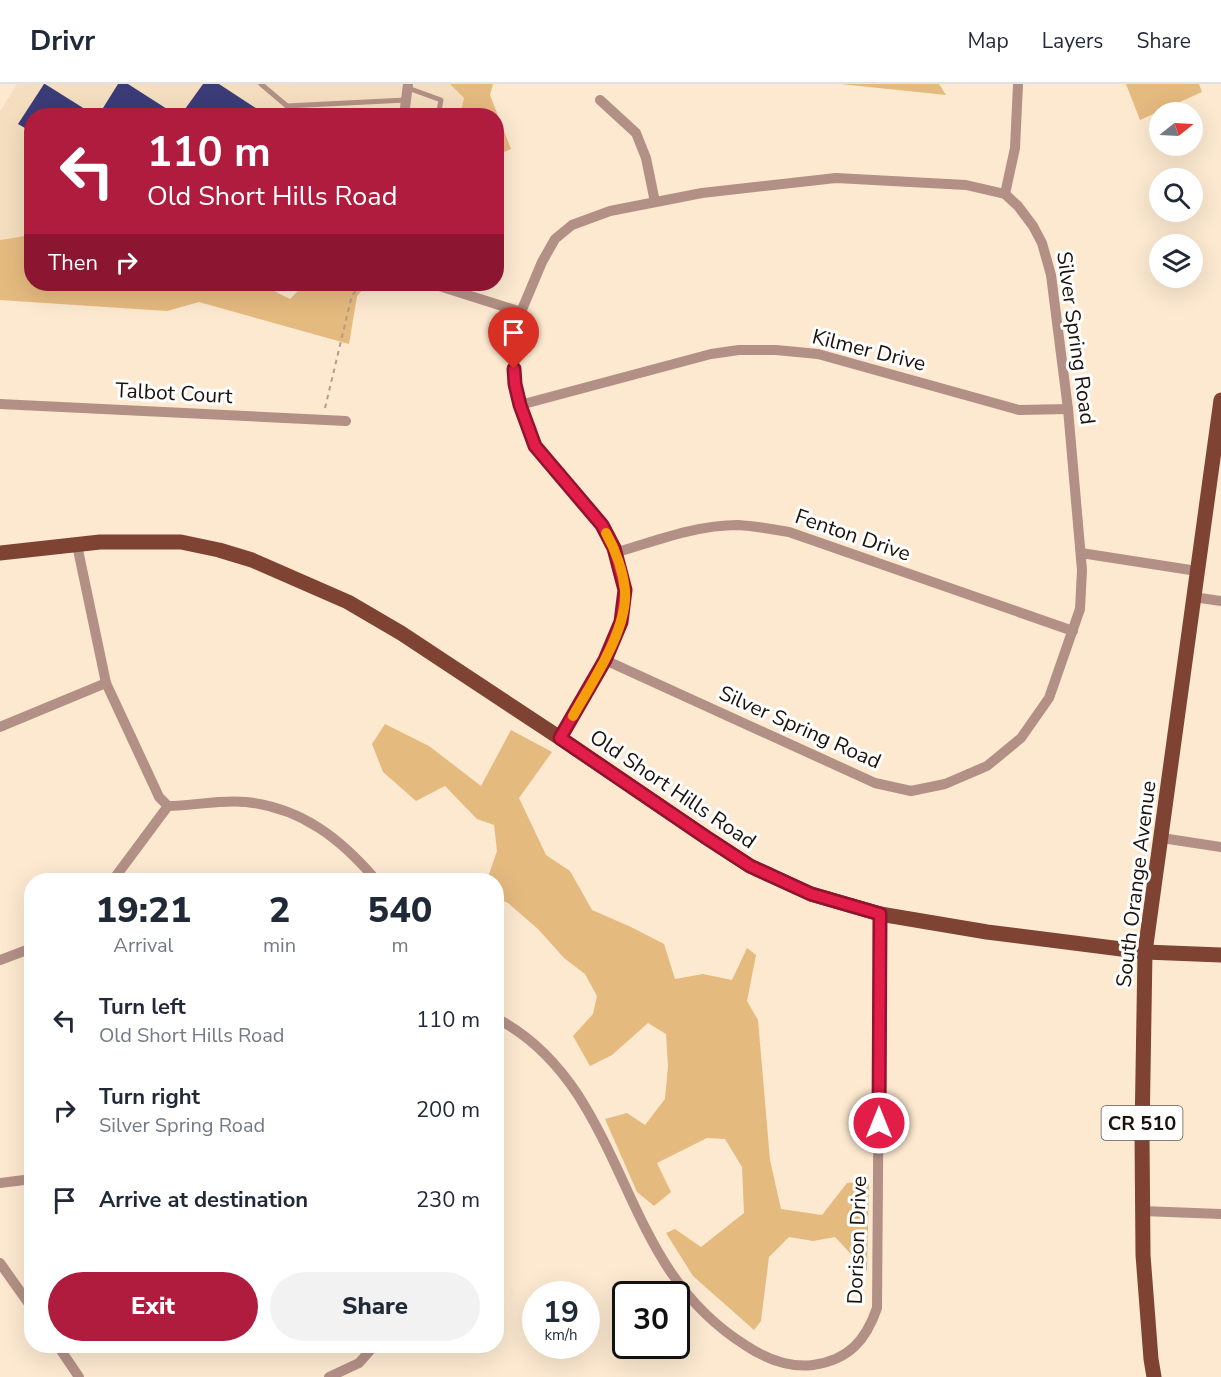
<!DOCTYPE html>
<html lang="en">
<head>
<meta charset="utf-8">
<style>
  body { margin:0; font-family:"Nunito Sans",sans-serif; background:#f2f2f3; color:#1f2937; height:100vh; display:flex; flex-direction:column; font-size:22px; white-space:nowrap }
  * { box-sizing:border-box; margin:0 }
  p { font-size:20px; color:#747a83 }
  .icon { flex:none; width:33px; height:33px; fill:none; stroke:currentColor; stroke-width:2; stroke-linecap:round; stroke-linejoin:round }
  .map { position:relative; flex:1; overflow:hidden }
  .sheet { position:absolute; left:24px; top:789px; width:480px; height:480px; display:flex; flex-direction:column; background:#fff; border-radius:24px; box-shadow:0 6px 24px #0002 }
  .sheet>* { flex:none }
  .banner { position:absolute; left:24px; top:24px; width:480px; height:183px; border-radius:24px; box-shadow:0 6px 24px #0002; background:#af1c3e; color:#fff; overflow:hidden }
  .needle { width:39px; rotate:72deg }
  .buttons { position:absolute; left:1149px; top:18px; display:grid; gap:12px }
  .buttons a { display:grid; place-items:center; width:54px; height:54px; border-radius:50%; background:#fff; box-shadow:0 6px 24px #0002; font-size:30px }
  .speed { position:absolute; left:522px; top:1197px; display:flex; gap:12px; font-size:30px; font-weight:700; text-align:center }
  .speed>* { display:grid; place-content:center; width:78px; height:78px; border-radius:50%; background:#fff; box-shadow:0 6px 24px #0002; line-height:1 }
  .speed small { font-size:15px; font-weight:400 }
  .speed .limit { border:3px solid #111; border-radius:9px; background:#fff; color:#111 }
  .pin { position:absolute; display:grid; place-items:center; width:51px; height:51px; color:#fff; margin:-62px -26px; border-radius:50% 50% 50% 0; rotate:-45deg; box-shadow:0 0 6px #0007 }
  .pin .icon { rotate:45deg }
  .me { position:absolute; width:66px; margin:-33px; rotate:0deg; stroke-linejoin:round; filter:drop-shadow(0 0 4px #0008) }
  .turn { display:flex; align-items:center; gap:21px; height:126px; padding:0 24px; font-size:27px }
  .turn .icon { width:78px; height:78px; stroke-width:2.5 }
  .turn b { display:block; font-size:42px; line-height:51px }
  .then { display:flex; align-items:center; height:57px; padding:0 24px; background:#0003; gap:12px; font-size:22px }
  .eta { display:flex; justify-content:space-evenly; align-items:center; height:102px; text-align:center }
  .eta b { font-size:36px; font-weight:800; line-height:42px }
  .action { display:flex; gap:12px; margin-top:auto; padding:12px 24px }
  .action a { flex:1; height:69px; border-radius:36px; background:#af1c3e; color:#fff; font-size:24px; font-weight:800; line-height:69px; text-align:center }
  .action a+a { background:#f2f2f3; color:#1f2937 }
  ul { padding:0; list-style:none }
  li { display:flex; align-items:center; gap:18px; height:90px; padding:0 24px }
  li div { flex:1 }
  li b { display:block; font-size:22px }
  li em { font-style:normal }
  header { display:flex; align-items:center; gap:36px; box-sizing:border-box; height:84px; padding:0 30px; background:#fff; border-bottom:2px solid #e0e1e3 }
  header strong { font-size:28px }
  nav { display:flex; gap:33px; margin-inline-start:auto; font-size:21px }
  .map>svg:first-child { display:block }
  .built { fill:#f5debf }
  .green { fill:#e5ba7f }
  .building { fill:#3b3b78 }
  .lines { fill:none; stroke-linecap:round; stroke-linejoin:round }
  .path { stroke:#ae9f8c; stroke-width:2; stroke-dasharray:4.5 4.5; stroke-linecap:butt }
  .service { stroke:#b39086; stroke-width:5 }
  .minor { stroke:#b39086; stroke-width:10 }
  .primary { stroke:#7e4332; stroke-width:15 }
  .route-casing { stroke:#92132f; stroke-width:15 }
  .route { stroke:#e11d48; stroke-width:10 }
  .slow { stroke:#f59e0b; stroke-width:10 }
  .labels { text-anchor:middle; stroke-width:6; stroke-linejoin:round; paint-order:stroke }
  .shield { fill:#fff; stroke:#5f5a54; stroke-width:1.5 }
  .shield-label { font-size:20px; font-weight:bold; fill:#1a130b }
  .street-label { font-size:21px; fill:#1a130b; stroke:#fff }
</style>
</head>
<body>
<header>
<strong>Drivr</strong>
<nav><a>Map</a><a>Layers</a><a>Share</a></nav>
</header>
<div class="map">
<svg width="1221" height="1293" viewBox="0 0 1221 1293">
  <rect width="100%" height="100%" fill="#fce9d0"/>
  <path class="built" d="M17,0H450L464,14L460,32H32L31,151L0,156V27Z"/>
  <g class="green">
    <path d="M450,0H493L490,11L511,65L497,71L496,32L460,31L464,14Z"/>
    <path d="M840,0H939L946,11Z"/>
    <path d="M1126,0H1199L1202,8L1140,36Z"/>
    <path d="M31,151L32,200H260L290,215L305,200H368L357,212L349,260L199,218L167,227L0,216V156Z"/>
    <path d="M385,640L429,662L481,702L511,646L552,668L519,714L546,771L570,787L592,826L631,843L664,860L675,895L703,890L732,896L747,864L756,871L747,917L758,936L770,1076L781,1125L822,1131L847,1099L869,1097L867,1187L835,1153L813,1157L789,1153L769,1173L761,1237L754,1246L693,1192L666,1149L675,1145L701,1163L744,1129L742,1083L725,1055L707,1054L657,1079L671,1108L654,1122L637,1108L605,1035L627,1029L645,1041L665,1015L668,982L666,950L648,939L612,971L590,982L573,952L593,930L597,912L585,890L564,874L538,845L508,819L497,814L496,796H487L497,767L494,741L477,735L445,702L416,717L383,688L372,660Z"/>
  </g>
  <g class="building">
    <path d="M44,0H45L96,32H32V48L18,40Z"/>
    <path d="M118,0H128L178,32H98Z"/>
    <path d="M203,0H219L268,32H180Z"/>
  </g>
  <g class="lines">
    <path class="path" d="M325,324L352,211L363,200"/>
    <g class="service">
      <path d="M261,0L287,22L288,32"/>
      <path d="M408,4L441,16L438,32"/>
      <path d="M287,22L406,16"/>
    </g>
    <g class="minor">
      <path d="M600,16L636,49L646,74L655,118"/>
      <path d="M404,32L408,0"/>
      <path d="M1005,110L1015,64L1018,0"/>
      <path d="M433,200L521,228"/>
      <path d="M0,320L346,337"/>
      <path d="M520,321L711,270L739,266H776L818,270L1019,326L1068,325"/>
      <path d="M77,461L106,599L154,702L159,713L168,722"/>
      <path d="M615,469C655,457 696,441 738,441C755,442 772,445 789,448L1073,547"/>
      <path d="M1081,469L1197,487"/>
      <path d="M1193,513L1221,517"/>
      <path d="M0,643L106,599"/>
      <path d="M560,654L605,576L621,538L625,506L614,464L602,442L535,361L520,321L515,300L514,270L521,228L542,178L555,155L572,141L610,127L702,109L836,94L966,101L1005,110L1018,122L1033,142L1042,159L1051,191L1068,325L1082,486L1080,525L1049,614L1021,654L987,682L945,700L911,707L875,699L605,576"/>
      <path d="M168,722C194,722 221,715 246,718C302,724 341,755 376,796"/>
      <path d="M1162,754L1221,763"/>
      <path d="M113,796L168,722"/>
      <path d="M0,876L32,864"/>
      <path d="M496,934C531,952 557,979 578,1011C635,1100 648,1200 745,1261C766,1275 788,1284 813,1281C849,1276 866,1256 877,1224L880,830"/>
      <path d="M0,1099L32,1095"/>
      <path d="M1142,1127L1221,1130"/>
      <path d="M0,1179L32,1224"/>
      <path d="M58,1262L79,1293"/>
      <path d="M329,1293L359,1279L374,1262"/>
    </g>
    <g class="primary">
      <path d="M0,469L100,458H181L219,466L252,476L348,518L401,549L560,654L707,754L750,782L811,810L880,830L987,848L1145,868L1221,871"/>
      <path d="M1154,1293L1151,1275L1143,1171L1142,1050L1145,868L1221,316"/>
    </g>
  </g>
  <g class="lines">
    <g class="route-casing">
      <path id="route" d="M514,285L515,300L520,321L535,362L602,441L614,464L625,506L621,538L605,576L560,654L707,754L750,782L811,810L880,830L879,1039"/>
    </g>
    <use href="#route" class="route"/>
    <path class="slow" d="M573,632C592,598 628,546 625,506C623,487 615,465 606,449"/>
  </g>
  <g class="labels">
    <rect class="shield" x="1101.5" y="1022" width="81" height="34" rx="4.5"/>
    <g class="shield-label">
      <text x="1142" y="1046">CR 510</text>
    </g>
    <g class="street-label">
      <text transform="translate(1076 254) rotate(82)" y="7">Silver Spring Road</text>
      <text transform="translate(869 266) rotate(14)" y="7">Kilmer Drive</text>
      <text transform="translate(174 309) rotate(3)" y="7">Talbot Court</text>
      <text transform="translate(853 451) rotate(19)" y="7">Fenton Drive</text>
      <text transform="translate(800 643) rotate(24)" y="7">Silver Spring Road</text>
      <text transform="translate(673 705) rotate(34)" y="7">Old Short Hills Road</text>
      <text transform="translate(1136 800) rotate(-83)" y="7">South Orange Avenue</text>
      <text transform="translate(857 1156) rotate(-88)" y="7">Dorison Drive</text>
    </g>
  </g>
</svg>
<div class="buttons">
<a><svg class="needle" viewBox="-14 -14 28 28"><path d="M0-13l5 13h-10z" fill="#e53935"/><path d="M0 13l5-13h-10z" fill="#747a83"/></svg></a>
<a><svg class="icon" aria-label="search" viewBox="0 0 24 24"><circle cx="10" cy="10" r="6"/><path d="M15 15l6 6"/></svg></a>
<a><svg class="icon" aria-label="layers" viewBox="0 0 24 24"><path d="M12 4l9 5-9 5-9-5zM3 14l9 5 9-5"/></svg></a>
</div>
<div class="speed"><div>19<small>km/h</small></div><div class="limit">30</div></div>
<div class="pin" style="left:514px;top:285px;background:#d93025"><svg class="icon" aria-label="arrive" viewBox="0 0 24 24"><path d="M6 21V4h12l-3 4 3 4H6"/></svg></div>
<svg class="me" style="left:879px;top:1039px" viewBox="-20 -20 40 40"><circle r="17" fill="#e11d48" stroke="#fff" stroke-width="3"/><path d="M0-11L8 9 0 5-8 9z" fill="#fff"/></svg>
<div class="banner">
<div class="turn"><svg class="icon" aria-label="left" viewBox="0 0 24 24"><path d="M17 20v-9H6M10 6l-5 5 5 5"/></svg><div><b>110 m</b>Old Short Hills Road</div></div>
<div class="then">Then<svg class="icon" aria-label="right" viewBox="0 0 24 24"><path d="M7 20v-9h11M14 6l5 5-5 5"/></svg></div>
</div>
<section class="sheet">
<div class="eta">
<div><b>19:21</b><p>Arrival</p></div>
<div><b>2</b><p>min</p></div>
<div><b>540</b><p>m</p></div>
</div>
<ul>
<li><svg class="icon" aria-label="left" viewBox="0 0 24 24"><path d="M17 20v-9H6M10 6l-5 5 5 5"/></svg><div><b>Turn left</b><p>Old Short Hills Road</p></div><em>110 m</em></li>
<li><svg class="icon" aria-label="right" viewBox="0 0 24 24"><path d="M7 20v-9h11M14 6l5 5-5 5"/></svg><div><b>Turn right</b><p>Silver Spring Road</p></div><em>200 m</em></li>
<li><svg class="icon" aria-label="arrive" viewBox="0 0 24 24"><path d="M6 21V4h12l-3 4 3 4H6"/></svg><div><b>Arrive at destination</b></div><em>230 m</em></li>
</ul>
<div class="action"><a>Exit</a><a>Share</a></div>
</section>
</div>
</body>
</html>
